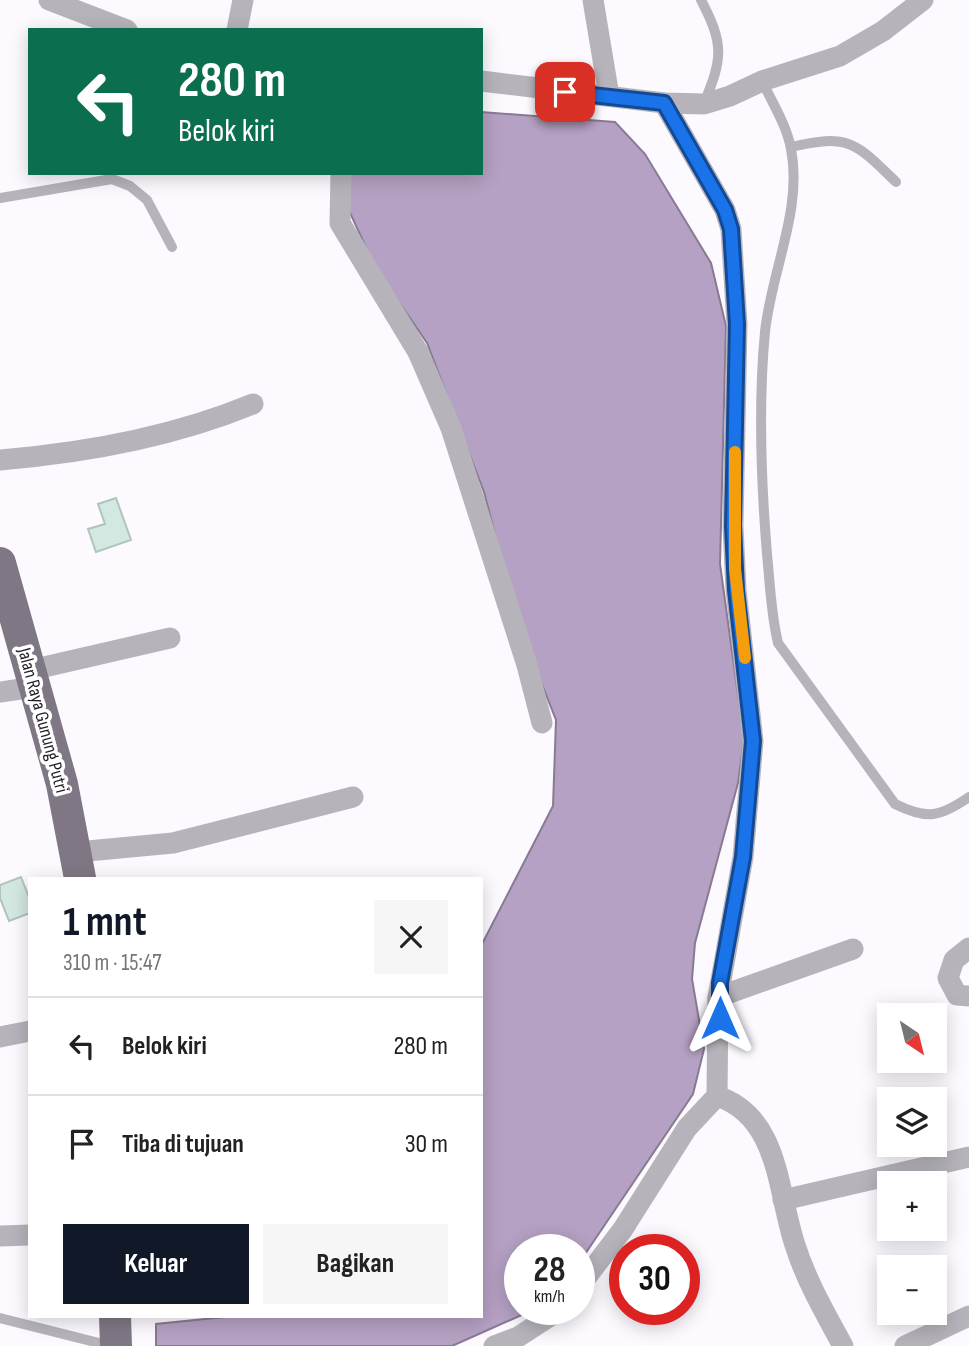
<!DOCTYPE html>
<html lang="id">
<head>
<meta charset="utf-8">
<style>
  body { margin:0; font-family:"Sofia Sans Condensed",sans-serif; background:#f6f6f6; color:#222; height:100vh; display:flex; flex-direction:column; font-size:26px; white-space:nowrap }
  * { box-sizing:border-box; margin:0 }
  p { font-size:23px; color:#767676 }
  .icon { flex:none; width:38px; height:38px; fill:none; stroke:currentColor; stroke-width:2; stroke-linecap:round; stroke-linejoin:round }
  .map { position:relative; flex:1; overflow:hidden }
  .side { position:absolute; left:28px; top:877px; width:455px; height:441px; display:flex; flex-direction:column; background:#fff; border-radius:0px; box-shadow:0 4px 18px #0003 }
  .side>* { flex:none }
  .top-card { position:absolute; left:28px; top:28px; width:455px; height:147px; border-radius:0px; box-shadow:0 4px 18px #0003; background:#0b6e4f; color:#fff; overflow:hidden }
  .needle { width:46px; rotate:145deg }
  .buttons { position:absolute; left:877px; top:1003px; display:grid; gap:14px }
  .buttons a { display:grid; place-items:center; width:70px; height:70px; border-radius:0px; background:#fff; box-shadow:0 4px 18px #0003; font-size:35px }
  .speed { position:absolute; left:504px; top:1234px; display:flex; gap:14px; font-size:35px; font-weight:700; text-align:center }
  .speed>* { display:grid; place-content:center; width:91px; height:91px; border-radius:50%; background:#fff; box-shadow:0 4px 18px #0003; line-height:1 }
  .speed small { font-size:18px; font-weight:400 }
  .speed .limit { border:10px solid #d22; background:#fff; color:#111 }
  .pin { position:absolute; display:grid; place-items:center; width:60px; height:60px; color:#fff; margin:-30px; border-radius:14px; box-shadow:0 4px 10px #0006 }
  .me { position:absolute; width:77px; margin:-38px; rotate:0deg; stroke-linejoin:round; filter:drop-shadow(0 0 5px #0008) }
  .turn { display:flex; align-items:center; gap:24px; height:147px; padding:0 35px; font-size:32px }
  .turn .icon { width:91px; height:91px; stroke-width:2.5 }
  .turn b { display:block; font-size:49px; line-height:60px }
  .round { display:grid; place-items:center; flex:none; width:74px; height:74px; border-radius:0px; background:#f6f6f6 }
  .summary { display:flex; align-items:center; justify-content:space-between; height:119px; padding:0 35px }
  h1 { font-size:42px; font-weight:700; line-height:52px; color:#111827 }
  .button { display:flex; gap:14px; margin-top:auto; padding:14px 35px }
  .button a { flex:1; height:80px; border-radius:0px; background:#111827; color:#fff; font-size:28px; font-weight:700; line-height:80px; text-align:center }
  .button a+a { background:#f6f6f6; color:#222 }
  ul { padding:0; list-style:none }
  li { display:flex; align-items:center; gap:21px; height:98px; padding:0 35px; border-top:2px solid #e0e0e0 }
  li div { flex:1 }
  li b { display:block; font-size:26px }
  li em { font-style:normal }
  .map>svg:first-child { display:block }
  .water { fill:#b5a1c3; stroke:#897a93; stroke-width:2 }
  .building { fill:#d3e8e0; stroke:#afc4bc; stroke-width:2 }
  .lines { fill:none; stroke-linecap:round; stroke-linejoin:round }
  .service { stroke:#b7b3bb; stroke-width:10 }
  .minor { stroke:#b7b3bb; stroke-width:21 }
  .primary { stroke:#7f7784; stroke-width:32 }
  .route-casing { stroke:#114b97; stroke-width:18 }
  .route { stroke:#1a73e8; stroke-width:12 }
  .slow { stroke:#f59e0b; stroke-width:12 }
  .labels { text-anchor:middle; stroke-width:7; stroke-linejoin:round; paint-order:stroke }
  .street-label { font-size:19px; fill:#211e24; stroke:#fff }
</style>
</head>
<body>
<div class="map">
<svg width="969" height="1346" viewBox="0 0 969 1346">
  <rect width="100%" height="100%" fill="#fcfafe"/>
  <path class="water" d="M481,112L615,122L645,154L711,263L726,326L720,564L744,739L738,783L695,943L692,979L704,1049L693,1094L579,1263V1250H520V1309H535L452,1346H156V1324L235,1316H481V946L553,806L556,720L519,626L484,492L427,343L375,267L346,204L348,173H481Z"/>
  <g class="building">
    <path d="M116,498L131,540L96,552L88,529L105,524L98,504Z"/>
    <path d="M21,877L30,900V913L9,921L0,898V885Z"/>
  </g>
  <g class="lines">
    <g class="service">
      <path d="M701,0C724,44 723,58 704,103"/>
      <path d="M762,81C772,102 787,126 791,149C803,209 771,272 765,332C758,405 761,481 767,554C770,584 771,614 778,643L895,804C927,820 940,817 969,797"/>
      <path d="M791,147C849,133 856,143 896,182"/>
      <path d="M0,198L112,179L130,186L147,200L172,247"/>
      <path d="M0,1318L111,1346"/>
    </g>
    <g class="minor">
      <path d="M49,0L127,30"/>
      <path d="M593,0L609,96"/>
      <path d="M237,30L243,0"/>
      <path d="M481,81L664,103L704,104L730,96L762,81L840,56L883,31L923,0"/>
      <path d="M664,103L725,210L731,229L737,324L733,526L736,590L753,741L743,857L718,997L717,1096"/>
      <path d="M341,173L340,223L418,352L451,428L527,665L542,723"/>
      <path d="M0,460C85,453 173,437 253,404"/>
      <path d="M31,670L170,638"/>
      <path d="M0,692L34,687"/>
      <path d="M77,852L173,843L353,797"/>
      <path d="M969,948L954,960L948,978L957,995L969,996"/>
      <path d="M718,997L853,949"/>
      <path d="M0,1037L30,1031"/>
      <path d="M783,1200L969,1157"/>
      <path d="M0,1236L30,1235"/>
      <path d="M579,1287L623,1229L687,1128L717,1096C780,1117 777,1191 795,1245C806,1280 825,1313 843,1346"/>
      <path d="M494,1346L518,1337L561,1309"/>
      <path d="M905,1346L969,1316"/>
    </g>
    <g class="primary">
      <path d="M0,563L62,784L80,878"/>
      <path d="M115,1316L116,1346"/>
    </g>
  </g>
  <g class="lines">
    <g class="route-casing">
      <path id="route" d="M565,92L664,103L725,210L731,229L737,324L733,526L736,590L753,741L743,857L720,983V1018"/>
    </g>
    <use href="#route" class="route"/>
    <path class="slow" d="M735,452V569L745,658"/>
  </g>
  <g class="labels">
    <g class="street-label">
      <text transform="translate(44 720) rotate(75)" y="7">Jalan Raya Gunung Putri</text>
    </g>
  </g>
</svg>
<div class="buttons">
<a><svg class="needle" viewBox="-14 -14 28 28"><path d="M0-13l5 13h-10z" fill="#e53935"/><path d="M0 13l5-13h-10z" fill="#767676"/></svg></a>
<a><svg class="icon" aria-label="layers" viewBox="0 0 24 24"><path d="M12 4l9 5-9 5-9-5zM3 14l9 5 9-5"/></svg></a>
<a>+</a>
<a>−</a>
</div>
<div class="speed"><div>28<small>km/h</small></div><div class="limit">30</div></div>
<div class="pin" style="left:565px;top:92px;background:#d93025"><svg class="icon" aria-label="arrive" viewBox="0 0 24 24"><path d="M6 21V4h12l-3 4 3 4H6"/></svg></div>
<svg class="me" style="left:720px;top:1018px" viewBox="-20 -20 40 40"><path d="M0-17L14 15 0 8-14 15z" fill="#1a73e8" stroke="#fff" stroke-width="4"/></svg>
<div class="top-card">
<div class="turn"><svg class="icon" aria-label="left" viewBox="0 0 24 24"><path d="M17 20v-9H6M10 6l-5 5 5 5"/></svg><div><b>280 m</b>Belok kiri</div></div>
</div>
<section class="side">
<div class="summary"><div><h1>1 mnt</h1><p>310 m · 15:47</p></div><a class="round"><svg class="icon" aria-label="close" viewBox="0 0 24 24"><path d="M6 6l12 12M18 6L6 18"/></svg></a></div>
<ul>
<li><svg class="icon" aria-label="left" viewBox="0 0 24 24"><path d="M17 20v-9H6M10 6l-5 5 5 5"/></svg><div><b>Belok kiri</b></div><em>280 m</em></li>
<li><svg class="icon" aria-label="arrive" viewBox="0 0 24 24"><path d="M6 21V4h12l-3 4 3 4H6"/></svg><div><b>Tiba di tujuan</b></div><em>30 m</em></li>
</ul>
<div class="button"><a>Keluar</a><a>Bagikan</a></div>
</section>
</div>
</body>
</html>
